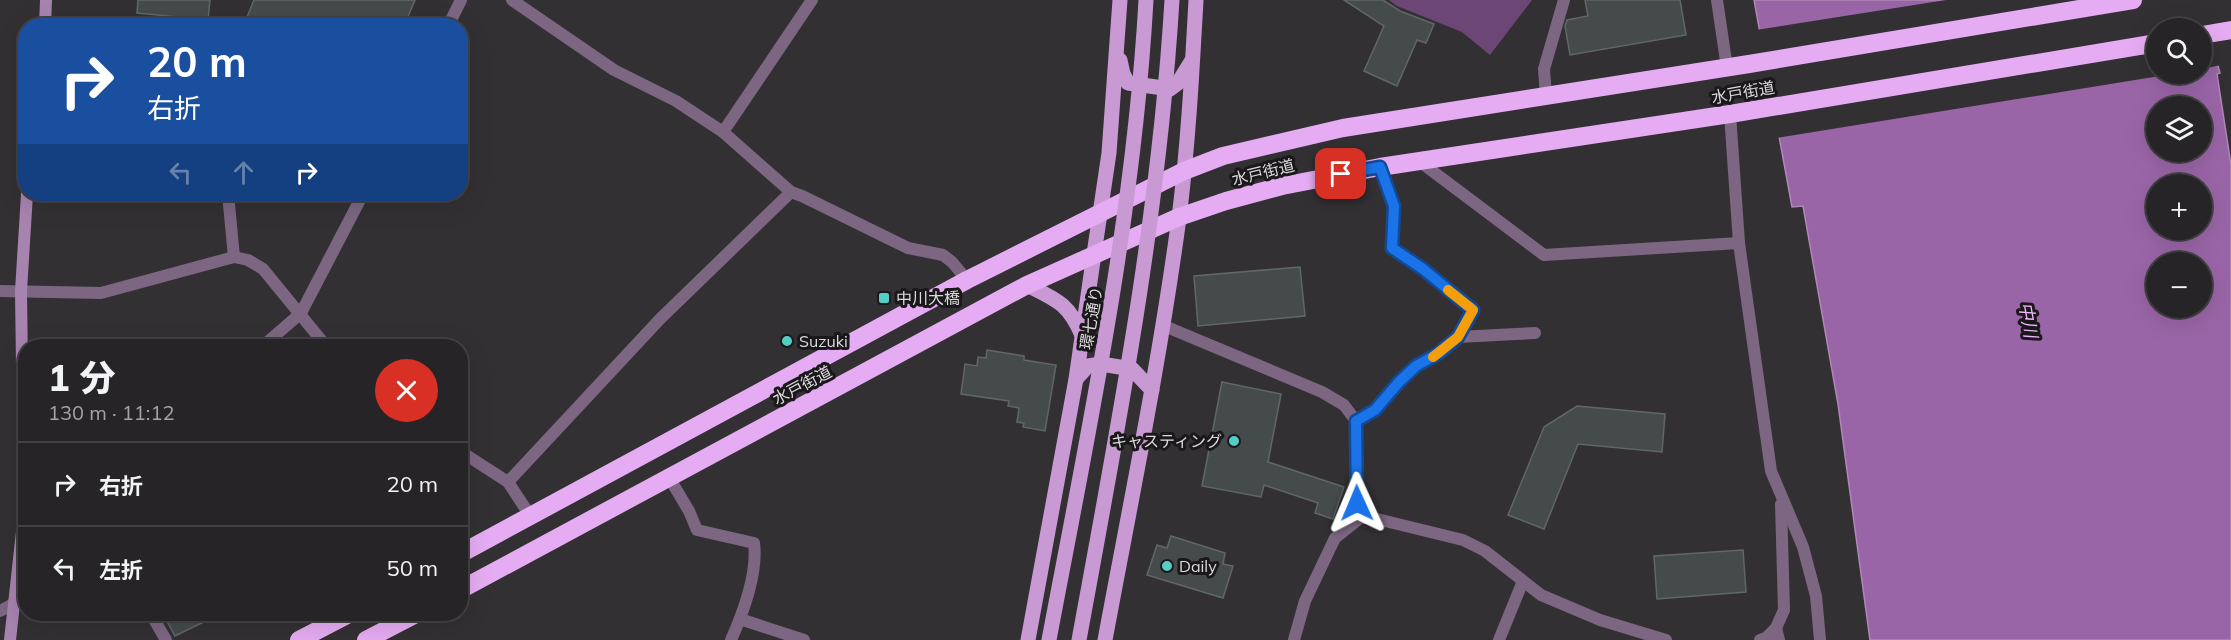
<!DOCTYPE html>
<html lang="ja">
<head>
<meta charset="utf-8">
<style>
  body { margin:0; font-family:Mulish,"Noto Sans JP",sans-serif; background:#323033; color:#f1f3f6; height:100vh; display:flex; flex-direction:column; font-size:22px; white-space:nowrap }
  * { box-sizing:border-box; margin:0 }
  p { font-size:20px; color:#a4a4a7 }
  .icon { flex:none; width:33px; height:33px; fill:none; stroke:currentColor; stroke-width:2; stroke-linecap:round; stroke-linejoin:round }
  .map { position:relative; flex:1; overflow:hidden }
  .details { position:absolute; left:18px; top:339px; width:450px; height:282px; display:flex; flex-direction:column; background:#262427; border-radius:24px; box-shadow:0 6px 24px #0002,0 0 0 2px #424144 }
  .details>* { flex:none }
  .top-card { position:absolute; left:18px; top:18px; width:450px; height:183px; border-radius:24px; box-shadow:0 6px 24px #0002,0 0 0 2px #424144; background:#1a4fa0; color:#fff; overflow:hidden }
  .controls { position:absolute; left:2146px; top:18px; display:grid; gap:12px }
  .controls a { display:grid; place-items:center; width:66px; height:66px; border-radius:50%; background:#262427; box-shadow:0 6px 24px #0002,0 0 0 2px #424144; font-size:30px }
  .pin { position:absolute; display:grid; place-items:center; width:51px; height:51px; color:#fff; margin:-26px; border-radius:12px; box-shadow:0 3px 9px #0006 }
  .me { position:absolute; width:66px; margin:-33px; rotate:359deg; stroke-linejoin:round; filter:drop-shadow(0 0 4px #0008) }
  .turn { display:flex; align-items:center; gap:21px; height:126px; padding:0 30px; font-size:27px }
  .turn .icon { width:78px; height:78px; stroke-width:2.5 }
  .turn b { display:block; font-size:42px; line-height:51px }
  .lanes { display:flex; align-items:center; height:57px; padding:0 30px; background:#0003; justify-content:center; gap:30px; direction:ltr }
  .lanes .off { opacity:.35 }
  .round { display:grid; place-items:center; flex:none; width:63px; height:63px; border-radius:32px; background:#323033 }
  .headline { display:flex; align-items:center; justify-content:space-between; height:102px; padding:0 30px }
  h1 { font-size:36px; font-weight:800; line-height:45px }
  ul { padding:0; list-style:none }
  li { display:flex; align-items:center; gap:18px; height:84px; padding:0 30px; border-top:2px solid #424144 }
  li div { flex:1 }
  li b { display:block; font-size:22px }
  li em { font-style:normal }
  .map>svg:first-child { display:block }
  .green { fill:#6c4775 }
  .water { fill:#9a65a7; stroke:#ae88b7; stroke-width:1.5; fill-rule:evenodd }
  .pier { fill:#333034 }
  .building { fill:#454b4b; stroke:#606766; stroke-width:1.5 }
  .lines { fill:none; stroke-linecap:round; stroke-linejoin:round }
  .lane { stroke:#7d6682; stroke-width:12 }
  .street { stroke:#7d6682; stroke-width:12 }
  .secondary { stroke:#a783b0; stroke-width:12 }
  .primary { stroke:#c899d3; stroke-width:15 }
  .highway { stroke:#e6acf3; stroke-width:18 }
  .primary-bridge { stroke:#c899d3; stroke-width:15 }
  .route-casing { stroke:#114b97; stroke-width:15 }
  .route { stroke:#1a73e8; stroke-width:10 }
  .slow { stroke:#f59e0b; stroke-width:10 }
  .poi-dot { fill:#54cdc7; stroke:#1a181a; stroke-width:2 }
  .labels { text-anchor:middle; stroke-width:6; stroke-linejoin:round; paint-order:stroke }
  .street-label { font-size:16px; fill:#dddadd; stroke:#1a181a }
  .poi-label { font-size:16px; fill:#dddadd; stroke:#1a181a; text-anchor:start }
  .water-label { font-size:18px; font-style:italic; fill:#efb5fd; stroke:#1a181a }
</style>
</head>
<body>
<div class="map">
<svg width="2231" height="640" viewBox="0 0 2231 640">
  <rect width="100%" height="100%" fill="#333034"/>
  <path class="green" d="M1389,0H1532L1490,55L1462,32L1397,6Z"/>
  <path class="water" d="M1754,0H2200L2220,73L2217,74L2231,165V640H1870L1838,404L1803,206L1792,207ZM2157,28H2202V74H2157ZM2157,106H2202V152H2157ZM2157,184H2202V230H2157ZM2157,262H2202V308H2157Z"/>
  <path class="pier" d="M1946,0H2203L2221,65L2202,69V28H2157V74H2172L1776,138L1756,30Z"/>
  <g class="building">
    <path d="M138,0H210L208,20L137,13Z"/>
    <path d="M254,0H415L404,26H267L247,17Z"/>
    <path d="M1344,0H1383L1400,11L1434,24L1426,43L1417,40L1397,86L1364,71L1384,26Z"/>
    <path d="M1585,0H1680L1686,35L1570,55L1565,26L1567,20L1588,16Z"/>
    <path d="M1300,267L1305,316L1198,326L1194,276Z"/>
    <path d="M987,350L1024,356V360L1056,365L1045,431L1023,427L1024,423L1017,422L1019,408L1008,406L1009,401L961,394L965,364L977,366L978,357L986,358Z"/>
    <path d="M1222,382L1281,394L1268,462L1344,487L1333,519L1315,513L1318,503L1264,485L1261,497L1202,486Z"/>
    <path d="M1577,406L1665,414L1662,452L1578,444L1544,529L1508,515L1544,427Z"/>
    <path d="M1171,536L1225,553L1223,564L1233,566L1223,598L1147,575L1157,545L1167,548Z"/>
    <path d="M1743,550L1746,592L1657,599L1654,556Z"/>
    <path d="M163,614H220L175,636Z"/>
  </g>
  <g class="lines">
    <g class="lane">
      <path d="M1546,96L1544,69L1564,0"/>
      <path d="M1419,161L1544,255L1739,243"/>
      <path d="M1458,337L1535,333"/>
      <path d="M1356,421L1375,410L1399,382L1416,366L1439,353L1458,337L1472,310L1423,269L1392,248L1393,206L1380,167"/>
      <path d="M670,479L689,511L697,530L754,543C758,573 743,613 731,640"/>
      <path d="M740,619L804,640"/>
      <path d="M1776,628L1779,640"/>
    </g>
    <g class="street">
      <path d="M512,0L614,70L676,101L723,132L791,192L802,196L908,248L943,255L952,262L967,280"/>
      <path d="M1717,0L1727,68"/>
      <path d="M448,26L461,0"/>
      <path d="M1730,114L1739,243L1771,471L1803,547L1816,596L1820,640"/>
      <path d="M723,132L812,0"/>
      <path d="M228,194L234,257"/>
      <path d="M0,291L101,293L234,257L248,260L263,269L326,346"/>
      <path d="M1162,325L1322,392L1344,405L1356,421L1357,459L1355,491L1360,518H1373L1463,540L1485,551L1541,595L1600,620L1666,640"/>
      <path d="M263,346L301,313L363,194"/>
      <path d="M460,451L508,482L531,517"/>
      <path d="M508,482L660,319L791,192"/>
      <path d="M0,611L26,597"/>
      <path d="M151,614L166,640"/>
      <path d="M1294,640L1305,601L1335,538L1360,518"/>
      <path d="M1499,640L1523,581"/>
      <path d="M1760,640L1766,638L1776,628L1784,610L1781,504"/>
    </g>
    <g class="secondary">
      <path d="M45,26L46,0"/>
      <path d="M10,640L24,514L21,291L27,194"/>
    </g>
    <g class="primary">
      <path d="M1120,60L1123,74L1128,83L1170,89L1178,83L1191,62"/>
      <path d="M1027,285C1057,300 1068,303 1082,335"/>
      <path d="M1076,379L1088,366L1101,364L1132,369L1152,390"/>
      <path d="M1028,640L1076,379L1094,254L1109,153L1120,0"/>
      <path d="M1105,640C1131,500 1160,360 1179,218C1188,146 1192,73 1196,0"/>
    </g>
    <g class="highway">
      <path d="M2202,35L2231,30"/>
      <path d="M460,554L967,280L1184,171L1223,156L1343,128L1749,64L2133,0"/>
      <path d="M460,590L1027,285L1179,217L1226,201L1282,186L1380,167L1730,114L2157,43"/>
      <path d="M299,640L349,614"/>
      <path d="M366,640L416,614"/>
    </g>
    <g class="primary-bridge">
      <path d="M1049,640C1089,428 1134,216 1146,0"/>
      <path d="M1079,640C1118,427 1159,217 1172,0"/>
    </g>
  </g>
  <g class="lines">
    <g class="route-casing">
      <path id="route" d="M1341,174L1380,167L1394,206L1392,248L1423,269L1473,310L1458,337L1439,353L1416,366L1399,382L1375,410L1356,421L1357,503"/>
    </g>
    <use href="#route" class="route"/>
    <path class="slow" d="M1433,357L1458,337L1473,310L1448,290"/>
  </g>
  <g class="poi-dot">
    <rect x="878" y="292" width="12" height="12" rx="3"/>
    <circle cx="787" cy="341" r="6"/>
    <circle cx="1234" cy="441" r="6"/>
    <circle cx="1167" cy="566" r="6"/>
  </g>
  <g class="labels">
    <g class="street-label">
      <text transform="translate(1743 92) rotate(-10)" y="6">水戸街道</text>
      <text transform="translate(1263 172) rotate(-14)" y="6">水戸街道</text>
      <text transform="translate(1091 318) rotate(-80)" y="6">環七通り</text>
      <text transform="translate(802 385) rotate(-28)" y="6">水戸街道</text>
    </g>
    <g class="poi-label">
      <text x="896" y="304">中川大橋</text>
      <text x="799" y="347">Suzuki</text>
      <text x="1222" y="447" text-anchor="end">キャスティング</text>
      <text x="1179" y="572">Daily</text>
    </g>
    <g class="water-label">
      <text transform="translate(2028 320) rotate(80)" y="6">中川</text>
    </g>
  </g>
</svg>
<div class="controls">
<a><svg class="icon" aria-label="search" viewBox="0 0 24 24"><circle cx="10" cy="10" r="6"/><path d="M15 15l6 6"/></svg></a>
<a><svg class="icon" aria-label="layers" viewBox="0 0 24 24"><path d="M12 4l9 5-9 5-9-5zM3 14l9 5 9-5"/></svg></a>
<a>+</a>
<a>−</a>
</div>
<div class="pin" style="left:1341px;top:174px;background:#d93025"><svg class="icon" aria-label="arrive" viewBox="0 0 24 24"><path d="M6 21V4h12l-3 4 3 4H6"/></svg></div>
<svg class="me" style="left:1357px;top:503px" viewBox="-20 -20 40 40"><path d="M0-17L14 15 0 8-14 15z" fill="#1a73e8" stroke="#fff" stroke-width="4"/></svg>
<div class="top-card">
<div class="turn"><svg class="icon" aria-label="right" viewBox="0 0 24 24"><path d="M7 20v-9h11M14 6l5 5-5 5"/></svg><div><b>20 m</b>右折</div></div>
<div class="lanes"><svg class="icon off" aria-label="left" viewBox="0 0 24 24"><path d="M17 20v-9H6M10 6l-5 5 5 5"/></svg><svg class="icon off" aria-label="ahead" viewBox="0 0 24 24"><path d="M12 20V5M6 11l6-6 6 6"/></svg><svg class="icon" aria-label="right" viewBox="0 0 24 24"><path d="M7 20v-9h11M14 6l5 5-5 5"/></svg></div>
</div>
<section class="details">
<div class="headline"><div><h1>1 分</h1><p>130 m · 11:12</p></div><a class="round" style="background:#d93025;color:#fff"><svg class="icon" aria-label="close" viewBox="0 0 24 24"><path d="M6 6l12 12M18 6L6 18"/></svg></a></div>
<ul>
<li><svg class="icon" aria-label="right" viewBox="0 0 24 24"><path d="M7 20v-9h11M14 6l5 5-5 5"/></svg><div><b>右折</b></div><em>20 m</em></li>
<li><svg class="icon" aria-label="left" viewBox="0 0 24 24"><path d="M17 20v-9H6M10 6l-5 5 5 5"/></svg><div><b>左折</b></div><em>50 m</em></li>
</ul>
</section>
</div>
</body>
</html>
